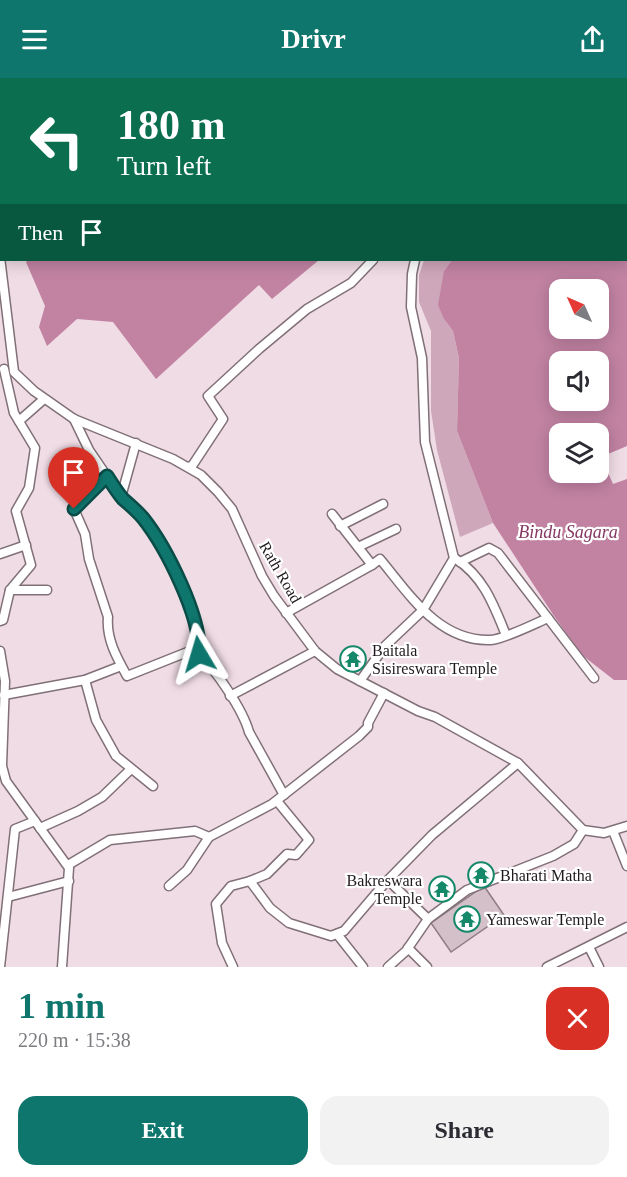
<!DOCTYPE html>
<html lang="en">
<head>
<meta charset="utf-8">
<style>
  body { margin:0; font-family:Georgia,serif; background:#f2f2f3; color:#2b2b33; height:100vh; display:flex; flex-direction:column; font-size:22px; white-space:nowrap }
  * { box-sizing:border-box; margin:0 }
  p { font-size:20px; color:#7c7c81 }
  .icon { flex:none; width:33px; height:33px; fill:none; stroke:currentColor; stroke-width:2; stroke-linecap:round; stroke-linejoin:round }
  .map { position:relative; height:889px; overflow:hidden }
  .sheet { display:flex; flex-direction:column; background:#fff; flex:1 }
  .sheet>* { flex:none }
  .banner { position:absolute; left:0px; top:0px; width:627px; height:183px; box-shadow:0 3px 15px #0003; background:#0b6e4f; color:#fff; overflow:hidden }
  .needle { width:39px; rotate:315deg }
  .tools { position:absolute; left:549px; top:201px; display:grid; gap:12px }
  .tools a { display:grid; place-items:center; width:60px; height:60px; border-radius:12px; background:#fff; box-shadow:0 3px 15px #0003; font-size:30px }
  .pin { position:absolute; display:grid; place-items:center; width:51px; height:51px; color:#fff; margin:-62px -26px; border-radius:50% 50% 50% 0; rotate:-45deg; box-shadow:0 0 6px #0007 }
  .pin .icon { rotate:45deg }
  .me { position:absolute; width:66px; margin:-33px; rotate:353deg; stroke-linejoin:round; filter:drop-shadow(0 0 4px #0008) }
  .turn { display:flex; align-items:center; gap:21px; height:126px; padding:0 18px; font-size:27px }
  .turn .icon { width:78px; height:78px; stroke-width:2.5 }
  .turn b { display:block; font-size:42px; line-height:51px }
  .then { display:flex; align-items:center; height:57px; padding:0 18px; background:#0003; gap:12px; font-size:22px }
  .round { display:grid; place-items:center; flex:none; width:63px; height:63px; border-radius:18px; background:#f2f2f3 }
  .headline { display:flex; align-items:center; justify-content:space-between; height:102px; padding:0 18px }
  h1 { font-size:36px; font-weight:700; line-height:45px; color:#0f766e }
  .cta { display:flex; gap:12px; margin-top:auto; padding:12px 18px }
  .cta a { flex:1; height:69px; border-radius:18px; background:#0f766e; color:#fff; font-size:24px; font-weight:700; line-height:69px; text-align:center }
  .cta a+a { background:#f2f2f3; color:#2b2b33 }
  header { display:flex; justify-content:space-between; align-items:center; height:78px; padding:0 18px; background:#0f766e; color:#fff; font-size:27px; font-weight:700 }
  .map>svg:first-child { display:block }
  .green { fill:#cfa7ba }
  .water { fill:#c283a3; fill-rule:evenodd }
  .building { fill:#d3c0c9; stroke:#8f7d85; stroke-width:1.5 }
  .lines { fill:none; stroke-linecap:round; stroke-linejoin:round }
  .minor-casing { stroke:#817078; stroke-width:11 }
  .major-casing { stroke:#817078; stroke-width:14 }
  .minor { stroke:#fff; stroke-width:8 }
  .major { stroke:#fff; stroke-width:10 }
  .route-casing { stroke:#0a4d48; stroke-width:15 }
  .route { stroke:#0f766e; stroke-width:10 }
  .labels { text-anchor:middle; stroke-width:4.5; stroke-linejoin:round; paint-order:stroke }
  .street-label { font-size:16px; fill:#20191d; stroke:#fff }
  .poi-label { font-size:16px; fill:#20191d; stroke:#fff; text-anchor:start }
  .water-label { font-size:18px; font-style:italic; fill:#853863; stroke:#fff }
</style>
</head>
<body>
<header><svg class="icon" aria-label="menu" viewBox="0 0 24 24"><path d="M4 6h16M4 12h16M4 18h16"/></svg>Drivr<svg class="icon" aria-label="share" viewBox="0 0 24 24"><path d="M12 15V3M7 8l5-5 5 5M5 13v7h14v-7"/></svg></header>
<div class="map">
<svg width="627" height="889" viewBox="0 0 627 889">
  <rect width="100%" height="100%" fill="#f0dce5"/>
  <path class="green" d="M424,182H452L444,193V241L453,253L459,280L457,353L493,445L460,459L437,372L431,333V253L419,224V197Z"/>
  <g class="water">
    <path d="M124,0H270L271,1H123Z"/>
    <path d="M626,136H627V368L601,379L613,406L627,401V602H614L582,577L554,538L493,445L457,353L459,280L453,253L444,241L438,227L444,193L452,182H626ZM560,212H598V250H560ZM560,284H598V322H560ZM560,356H598V394H560Z"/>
    <path d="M28,182H319L272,221L259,207L156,301L113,244L77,241L47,268L39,249L45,228L26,184Z"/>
  </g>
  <path class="building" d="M484,808L504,837L451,874L431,845Z"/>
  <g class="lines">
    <g class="minor-casing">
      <g id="minor">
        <path d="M480,0V2"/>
        <path d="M501,0L502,2"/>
        <path d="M617,0V2"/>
        <path d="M626,39L627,45"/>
        <path d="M626,58L627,57"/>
        <path d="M626,85L627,87"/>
        <path d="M0,179L14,294L34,313L74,341L173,381L201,397L218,414L232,431L262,498L274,518L315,573L337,591L418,633L435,639L518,685L583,752L604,755L627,748"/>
        <path d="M74,341L89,372L121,419"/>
        <path d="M19,343L44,321"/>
        <path d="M136,365L121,419L143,439L172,484L196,548L200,567L199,576C216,592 243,632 249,654L284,717"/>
        <path d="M188,389L192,388L223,341L208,318L259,271L307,231L351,205L373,182"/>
        <path d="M107,398L74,431L85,456L89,481L108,539C106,561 117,580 127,598L200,569"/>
        <path d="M340,448L383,426"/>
        <path d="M358,469L396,451"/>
        <path d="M0,476L26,467"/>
        <path d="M456,481C484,499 494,528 506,557"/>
        <path d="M460,484L489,470L498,475L594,600"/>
        <path d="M372,487L380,481C410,517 439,564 491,562C504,561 534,546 548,540"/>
        <path d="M10,512H47"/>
        <path d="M286,535L372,487L332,436"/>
        <path d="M0,543L3,542L10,512L31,487L16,433L29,410L35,370L14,335L4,291"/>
        <path d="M0,573L5,603L2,688L6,703L69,790L62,889"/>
        <path d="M85,602L96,642L116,678L153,708"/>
        <path d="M360,603L385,568L423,532L454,480L425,364L422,280L411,229L412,196L415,182"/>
        <path d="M4,617L85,602L121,588"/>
        <path d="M230,618L315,573"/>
        <path d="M277,723L309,762L296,777L287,776L267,796L250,803L270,830L289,845L331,858L344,853L385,805L432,757L518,685"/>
        <path d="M40,750L78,733L102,719L131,691"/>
        <path d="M613,753L627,788"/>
        <path d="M68,787L110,762L195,753L209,759L272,726L359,658L368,649V645L384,615"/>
        <path d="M388,802L428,841"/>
        <path d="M169,808L187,792L209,759"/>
        <path d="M8,819L69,803"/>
        <path d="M337,856L363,889"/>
        <path d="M589,869L599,889"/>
        <path d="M408,870L427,889"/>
        <path d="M0,889L15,751L35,743"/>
        <path d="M233,889L222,865L216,826L231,808L250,803"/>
        <path d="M388,889L406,873L428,841L467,812L553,778L574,766L583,752"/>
        <path d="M547,889L627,849"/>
      </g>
    </g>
    <g class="major-casing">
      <g id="major">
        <path d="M391,0L393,2"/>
        <path d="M425,2L428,0"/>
      </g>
    </g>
    <use href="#minor" class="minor"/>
    <use href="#major" class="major"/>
  </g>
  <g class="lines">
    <g class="route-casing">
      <path id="route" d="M74,431L107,398C112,406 117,414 123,421C130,427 137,433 143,440C166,469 202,540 199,576"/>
    </g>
    <use href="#route" class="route"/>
  </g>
  <defs>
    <g id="temple-ring" transform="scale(1.35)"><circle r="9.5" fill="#fff" stroke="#148868" stroke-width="1.5"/><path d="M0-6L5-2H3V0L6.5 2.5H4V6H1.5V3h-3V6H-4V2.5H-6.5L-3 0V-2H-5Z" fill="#148868"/></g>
  </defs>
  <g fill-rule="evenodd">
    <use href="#temple-ring" x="353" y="581"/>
    <use href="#temple-ring" x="481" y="797"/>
    <use href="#temple-ring" x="442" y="811"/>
    <use href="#temple-ring" x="467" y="841"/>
  </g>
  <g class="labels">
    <g class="street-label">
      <text transform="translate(281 494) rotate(60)" y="6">Rath Road</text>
    </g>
    <g class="poi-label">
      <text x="372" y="578">Baitala<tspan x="372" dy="18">Sisireswara Temple</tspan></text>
      <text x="500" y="803">Bharati Matha</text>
      <text x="422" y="808" text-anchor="end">Bakreswara<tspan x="422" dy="18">Temple</tspan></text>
      <text x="486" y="847">Yameswar Temple</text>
    </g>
    <g class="water-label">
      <text x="568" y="460">Bindu Sagara</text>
    </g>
  </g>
</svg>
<div class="tools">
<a><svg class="needle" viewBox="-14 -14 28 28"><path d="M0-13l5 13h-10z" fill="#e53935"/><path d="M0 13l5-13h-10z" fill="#7c7c81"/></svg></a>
<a><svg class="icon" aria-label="sound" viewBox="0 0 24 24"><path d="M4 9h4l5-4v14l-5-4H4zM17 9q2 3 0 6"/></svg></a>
<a><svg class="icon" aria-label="layers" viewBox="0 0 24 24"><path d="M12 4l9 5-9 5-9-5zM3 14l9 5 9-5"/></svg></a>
</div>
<div class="pin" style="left:74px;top:431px;background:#d93025"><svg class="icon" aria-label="arrive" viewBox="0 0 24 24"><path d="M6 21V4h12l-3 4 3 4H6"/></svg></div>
<svg class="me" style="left:199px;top:576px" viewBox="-20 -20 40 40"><path d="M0-17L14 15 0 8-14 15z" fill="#0f766e" stroke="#fff" stroke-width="4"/></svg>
<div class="banner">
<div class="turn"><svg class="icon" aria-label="left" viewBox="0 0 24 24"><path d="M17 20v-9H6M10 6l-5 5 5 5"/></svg><div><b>180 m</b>Turn left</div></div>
<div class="then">Then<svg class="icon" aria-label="arrive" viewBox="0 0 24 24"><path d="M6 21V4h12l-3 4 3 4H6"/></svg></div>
</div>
</div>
<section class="sheet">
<div class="headline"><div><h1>1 min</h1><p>220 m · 15:38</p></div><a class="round" style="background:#d93025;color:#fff"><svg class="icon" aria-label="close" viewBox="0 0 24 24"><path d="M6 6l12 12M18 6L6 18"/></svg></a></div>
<div class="cta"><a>Exit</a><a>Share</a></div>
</section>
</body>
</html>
